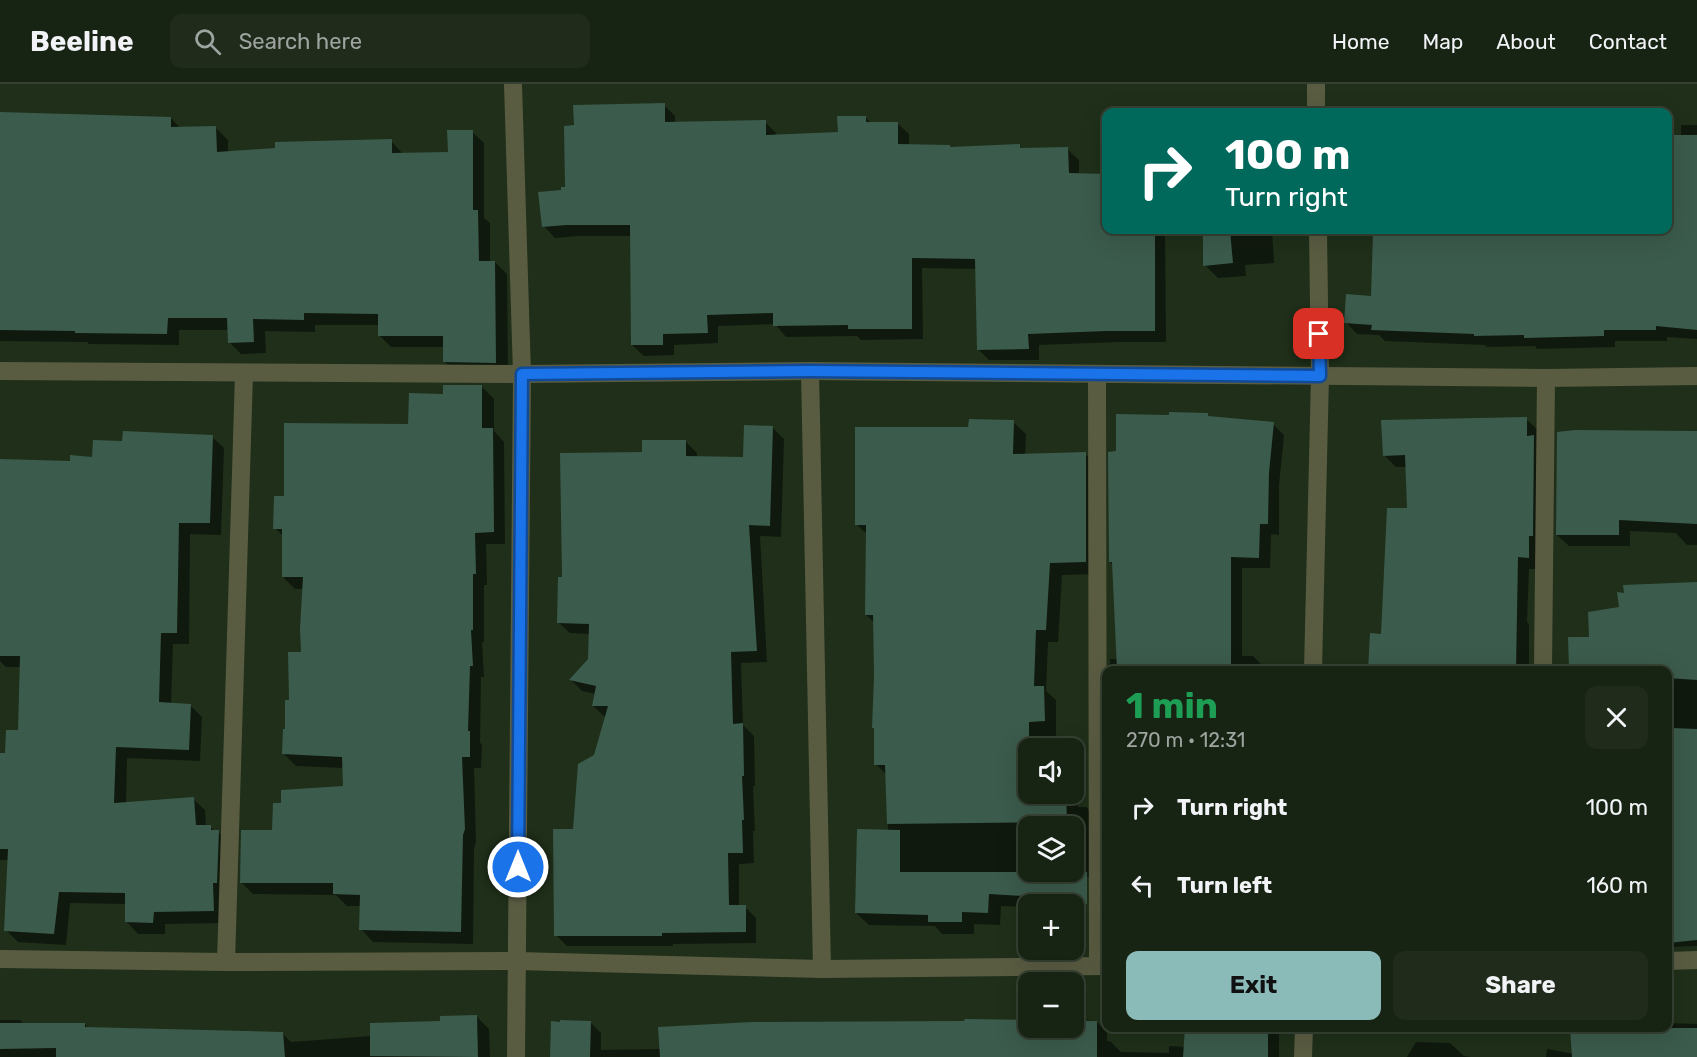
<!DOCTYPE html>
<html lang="en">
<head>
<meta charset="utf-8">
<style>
  body { margin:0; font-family:Rubik,sans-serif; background:#202b1c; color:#f1f3f6; height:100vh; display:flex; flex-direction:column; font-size:22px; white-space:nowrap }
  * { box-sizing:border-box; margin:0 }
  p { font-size:20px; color:#9ea4a0 }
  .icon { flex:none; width:33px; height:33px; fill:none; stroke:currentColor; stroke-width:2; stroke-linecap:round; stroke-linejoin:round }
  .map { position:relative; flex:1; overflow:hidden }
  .side { position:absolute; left:1102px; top:582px; width:570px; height:366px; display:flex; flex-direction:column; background:#172313; border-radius:12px; box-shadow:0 6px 24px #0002,0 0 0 2px #364033 }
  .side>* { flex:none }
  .top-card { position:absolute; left:1102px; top:24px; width:570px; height:126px; border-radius:12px; box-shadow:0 6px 24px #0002,0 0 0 2px #364033; background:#00695c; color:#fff; overflow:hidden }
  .tools { position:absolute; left:1018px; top:654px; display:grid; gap:12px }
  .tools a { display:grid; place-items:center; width:66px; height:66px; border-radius:12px; background:#172313; box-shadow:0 6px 24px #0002,0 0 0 2px #364033; font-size:30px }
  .pin { position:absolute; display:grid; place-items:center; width:51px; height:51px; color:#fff; margin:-26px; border-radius:12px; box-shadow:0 3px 9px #0006 }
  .me { position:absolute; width:66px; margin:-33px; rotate:0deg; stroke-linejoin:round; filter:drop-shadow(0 0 4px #0008) }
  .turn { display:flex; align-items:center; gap:21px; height:126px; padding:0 24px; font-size:27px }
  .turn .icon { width:78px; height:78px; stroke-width:2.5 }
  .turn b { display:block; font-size:42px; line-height:51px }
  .round { display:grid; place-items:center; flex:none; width:63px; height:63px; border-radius:12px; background:#202b1c }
  .overview { display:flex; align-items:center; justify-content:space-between; height:102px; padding:0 24px }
  h1 { font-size:36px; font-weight:700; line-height:45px; color:#1e9e55 }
  .primary-button { display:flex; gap:12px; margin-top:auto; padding:12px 24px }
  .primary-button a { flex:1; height:69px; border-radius:12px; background:#8bbbb9; color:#111; font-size:24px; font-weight:700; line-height:69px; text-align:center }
  .primary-button a+a { background:#202b1c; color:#f1f3f6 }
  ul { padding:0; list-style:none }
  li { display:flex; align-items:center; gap:18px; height:78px; padding:0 24px }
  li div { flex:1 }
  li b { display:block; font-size:22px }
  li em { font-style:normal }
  header { display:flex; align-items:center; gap:36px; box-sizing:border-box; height:84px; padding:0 30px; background:#172313; border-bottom:2px solid #364033 }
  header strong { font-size:28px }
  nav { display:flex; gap:33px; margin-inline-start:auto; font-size:21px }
  .search { width:420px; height:54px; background:#202b1c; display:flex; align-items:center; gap:15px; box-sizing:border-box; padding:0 21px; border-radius:12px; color:#9ea4a0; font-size:22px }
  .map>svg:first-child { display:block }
  .shadow { fill:#0007; fill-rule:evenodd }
  .building { fill:#3b5b4c }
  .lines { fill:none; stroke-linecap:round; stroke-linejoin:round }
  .minor { stroke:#5a5c42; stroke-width:18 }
  .route-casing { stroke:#114b97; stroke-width:15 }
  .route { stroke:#1a73e8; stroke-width:10 }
</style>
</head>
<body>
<header>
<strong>Beeline</strong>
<div class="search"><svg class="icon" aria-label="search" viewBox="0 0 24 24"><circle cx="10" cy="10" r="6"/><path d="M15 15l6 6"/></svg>Search here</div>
<nav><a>Home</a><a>Map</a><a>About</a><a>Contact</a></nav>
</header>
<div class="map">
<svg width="1697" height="973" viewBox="0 0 1697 973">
  <rect width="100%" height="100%" fill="#1f2f19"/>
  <g class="shadow">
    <path d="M664,21L675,32V39L765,38L776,49V52L839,49L865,33L872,40L897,39L909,50V61L949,62L951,64L1019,62L1023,66L1067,65L1079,76V91H1107V146H1165L1166,258H1119L1039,261V276H989L978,265L977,185L922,184L923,255L861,256L857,252L786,253L775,240L718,242V259L674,261V271L644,272L632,261V152H578L555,154L544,142L563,107Z"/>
    <path d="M0,29L171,34L180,44H216L228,56V69L391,57L403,70L449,69L472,48L484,59V134L490,139V178H495L507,190L508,290H457L445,278L444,263H391L379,251V241H315V248L265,247L266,269L241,270L229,258V246H179V261L89,260L87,258L0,257Z"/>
    <path d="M1681,41H1697V255L1667,253V257H1615V263L1537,265L1535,262L1487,263L1485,261L1385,257L1379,251L1357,250L1346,238L1373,213L1388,151L1387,146H1668V53H1681Z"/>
    <path d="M1204,146H1272L1274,179L1245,181L1246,192L1218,194L1205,181Z"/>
    <path d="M482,303L494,315V347L504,358L505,460H486L487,501H484V558H482L484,593H481L480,659L482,660L481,684H474L476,758L474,764L473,860L373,858L361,845V822H347L336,811L253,810L241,798L273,748L283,720L344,703V684L296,682L284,670L291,618L302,570L304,505H295L283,493V452L275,444L286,414L410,341L445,311Z"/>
    <path d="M1207,331L1210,334L1273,340L1284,351L1279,401V451L1271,450L1270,484H1242V572H1253L1264,583V586H1110V575H1118L1114,482L1110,478L1117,369Z"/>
    <path d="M1526,335L1539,347L1541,485H1529L1527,538L1529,540V586H1370L1371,551H1383L1408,425L1407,383H1396L1384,371Z"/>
    <path d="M1013,338L1026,350L1025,371L1085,370L1098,382V490L1062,491L1058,558H1048L1046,607L1056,616V664H1029V710H1074V705L1078,709V723H1086L1098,735L1099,793H1078L1076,826H1074V820H1029V823L1001,822L1000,841L974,840V850H942L935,842L869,841L856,829L888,747L887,691L876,680L875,539L866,531L868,451L857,441L970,345ZM1029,742H1074V788H1029Z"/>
    <path d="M773,344L784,355L781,453L760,452L767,578L741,579L743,641L754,652L755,702H753L755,747H753L754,779L739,780V823H745L756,834V859L673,860V862H567L556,851L574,746L607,633H605L593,622L596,610L582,607L571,596L589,576L590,550L570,549L558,538L564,495L644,370L686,358L697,369V374H745Z"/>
    <path d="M1697,348V461H1687L1676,449L1630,447V462H1569L1557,451Z"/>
    <path d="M212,353L224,364L221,451L190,450L189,560H173L171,620L190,621L202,633L200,677L127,674L126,720L193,715L205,726L206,743H210L216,748H218L230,759L225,839L165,840V850H138L127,838V820L70,819L66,861L18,858L6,846L9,776H0V671H7L19,648L21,583H6L0,577V377L71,378L94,374L124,359Z"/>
    <path d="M1697,499V862L1668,863V696L1673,695V648H1668V586H1570V554H1590L1620,524L1626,511Z"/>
    <path d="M477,933L489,945L490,973H0V936H20L24,940H85L88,944L283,950L291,958L372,952Z"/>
    <path d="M1074,936L1096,937L1107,948V957H1110L1121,968L1169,969V962L1185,963L1186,944H1279V973H551L590,938L601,949V966L661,965L1029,938V944H1074Z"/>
    <path d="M1668,939L1697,940V973H1546L1547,965L1574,970L1571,944H1668Z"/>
    <path d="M1416,958L1450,959L1464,972L1471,973H1407Z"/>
  </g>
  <g class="building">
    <path d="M665,19V38L766,36V51L838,48L837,32H866V38H898V60L950,61V63L1020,60V64L1068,63L1069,89L1107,90V147L1144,146V149L1155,148V247H1107L1028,250L1029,265L977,266L975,175L912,174V245H848V241L773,242V229L707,231L708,249L663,250V261H631L630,141H566L542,143L538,108L561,106V103H565L564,42L574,41L573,21Z"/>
    <path d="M0,28L171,33V43L216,42L217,68L275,64V58L392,55V69L448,68L447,46H473V126H478L479,177H495L496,279L443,278V252H378V230L304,229V236L253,235L254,258L228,259L227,234H168L167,250L75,249V247L0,246Z"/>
    <path d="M1668,51H1697V246L1656,242V246H1604V252L1524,254V251L1474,252V250L1371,246L1372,241L1344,239L1346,210L1371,212L1373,149H1386V146H1668Z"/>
    <path d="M1203,146H1230L1233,179L1203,182Z"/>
    <path d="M443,301H482V344H493L494,448L475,449L476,490H473V546H471L473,582H470L468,647H470V673H462L465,745L463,751L461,848L359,846L360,811L333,810V799H240L241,746H272L273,719H281V706L343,702L342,673L282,670L283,645H285V616H289L288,568H301L300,545L303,493H282V445H273L274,412H284V339L408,340L409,309L443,310Z"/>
    <path d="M1169,328L1208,329V332L1274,338L1269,389L1268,440H1260L1259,474L1231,473V586H1117L1112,478H1109L1108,368L1116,367V330L1169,331Z"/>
    <path d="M1527,333V352L1534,351L1533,452H1529V474L1518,473L1516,586H1368L1370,549L1381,550L1387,424H1407L1405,371L1383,372L1381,336Z"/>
    <path d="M969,335L1014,336L1013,370L1086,368V478L1050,479L1046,546H1036L1034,602H1044L1045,637L1029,638V710H1066L1067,738L887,740L885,681H874V644H872L874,592L873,531H865L866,441H855V343H968Z"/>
    <path d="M744,341L773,342L770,442L749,441L757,567L731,568L733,640L743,639L744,692H742L744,736H742L743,769H728L729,821H746V848L662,849V852H554L553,745H573L578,680L594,671L608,622H592L596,602L569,596L588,575L589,540L557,539L558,493H562L560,369L642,368V356H686V372L743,373Z"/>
    <path d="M1575,346L1697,347V440L1619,436V451H1556L1557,348Z"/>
    <path d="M123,347L213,351L210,439H179L177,549H161L159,618L191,620L189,666L116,663L114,719L194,713L196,741H211V746H219L217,799H213L214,827L154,828L153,839L125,838V809L59,808L54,850L4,847L8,765H0V669H5L6,646H18L20,572H0V375L70,377V371L92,373L93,356L122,357Z"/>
    <path d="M1697,498V596L1668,594V586H1569L1568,553H1589L1588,528L1619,523L1617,508L1624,509L1623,501Z"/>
    <path d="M1671,644L1697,645V856L1668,859V789L1670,744H1673Z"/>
    <path d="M857,745L900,746V788H1087V820H1042V813L989,810L988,829L962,828V838H928V831L855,829Z"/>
    <path d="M477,931L478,973L370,972V939L440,937V932Z"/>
    <path d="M965,935L1029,936V944H1074V937H1097V973H660L658,943L752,938L964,937Z"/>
    <path d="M560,936L591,937L590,973H550L551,937L560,938Z"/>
    <path d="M0,939H85V943L283,948L285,973H56V964L0,965Z"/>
    <path d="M1185,944H1268V973H1183Z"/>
    <path d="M1570,944H1697V973H1572Z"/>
  </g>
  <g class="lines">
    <g class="minor">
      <path d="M513,0L522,290L516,973"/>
      <path d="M1316,0V28"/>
      <path d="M0,287L522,290L810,287L1546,294L1697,292"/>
      <path d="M810,287L822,885"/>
      <path d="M1097,290L1098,882"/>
      <path d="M1313,586L1320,292L1318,146"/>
      <path d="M1543,586L1546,294"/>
      <path d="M0,875L226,878L517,877L822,885L1107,882"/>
      <path d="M1668,877L1697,876"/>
      <path d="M226,878L244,290"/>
      <path d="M1303,973L1304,944"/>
    </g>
  </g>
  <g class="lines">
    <g class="route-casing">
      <path id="route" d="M518,783L522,290L810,287L1320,292L1319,250"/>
    </g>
    <use href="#route" class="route"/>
  </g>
</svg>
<div class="tools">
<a><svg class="icon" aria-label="sound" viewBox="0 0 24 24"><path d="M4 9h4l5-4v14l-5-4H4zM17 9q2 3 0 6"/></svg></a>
<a><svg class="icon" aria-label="layers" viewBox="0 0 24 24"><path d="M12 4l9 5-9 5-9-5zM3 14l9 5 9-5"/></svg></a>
<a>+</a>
<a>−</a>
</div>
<div class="pin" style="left:1319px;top:250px;background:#d93025"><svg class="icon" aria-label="arrive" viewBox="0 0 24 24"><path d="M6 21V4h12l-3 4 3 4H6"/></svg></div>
<svg class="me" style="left:518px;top:783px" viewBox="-20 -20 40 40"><circle r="17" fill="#1a73e8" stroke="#fff" stroke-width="3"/><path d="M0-11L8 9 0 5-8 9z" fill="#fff"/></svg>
<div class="top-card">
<div class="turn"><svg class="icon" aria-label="right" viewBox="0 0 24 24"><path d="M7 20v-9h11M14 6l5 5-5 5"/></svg><div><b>100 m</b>Turn right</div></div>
</div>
<section class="side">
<div class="overview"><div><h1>1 min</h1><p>270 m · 12:31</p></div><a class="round"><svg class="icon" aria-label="close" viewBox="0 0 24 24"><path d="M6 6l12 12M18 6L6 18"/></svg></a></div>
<ul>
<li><svg class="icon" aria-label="right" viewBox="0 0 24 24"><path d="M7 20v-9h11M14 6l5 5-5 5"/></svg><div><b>Turn right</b></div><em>100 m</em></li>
<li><svg class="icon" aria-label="left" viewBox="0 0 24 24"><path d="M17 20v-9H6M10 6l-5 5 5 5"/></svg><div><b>Turn left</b></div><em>160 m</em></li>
</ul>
<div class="primary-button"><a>Exit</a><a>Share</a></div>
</section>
</div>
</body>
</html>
